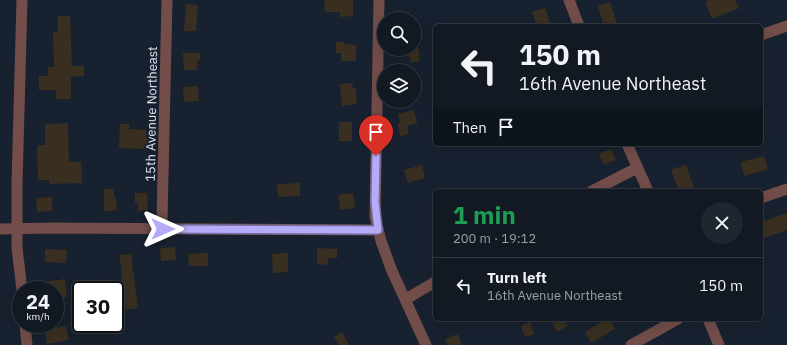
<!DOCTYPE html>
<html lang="en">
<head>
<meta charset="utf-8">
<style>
  body { margin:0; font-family:"IBM Plex Sans",sans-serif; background:#1f2630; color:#f1f3f6; height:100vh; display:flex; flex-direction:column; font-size:15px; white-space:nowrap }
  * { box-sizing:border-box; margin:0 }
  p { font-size:13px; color:#9ca0a6 }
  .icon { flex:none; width:22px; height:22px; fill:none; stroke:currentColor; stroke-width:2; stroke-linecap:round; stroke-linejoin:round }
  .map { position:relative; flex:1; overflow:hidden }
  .details { position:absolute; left:433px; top:189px; width:330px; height:132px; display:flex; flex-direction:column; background:#121923; border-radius:6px; box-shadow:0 4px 16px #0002,0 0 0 1px #313841 }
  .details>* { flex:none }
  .hud { position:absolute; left:433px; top:24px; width:330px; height:122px; border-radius:6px; box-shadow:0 4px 16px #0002,0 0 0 1px #313841; background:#121923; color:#f1f3f6; overflow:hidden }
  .controls { position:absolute; left:377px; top:12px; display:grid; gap:8px }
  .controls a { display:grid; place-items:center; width:44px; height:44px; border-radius:50%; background:#121923; box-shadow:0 4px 16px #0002,0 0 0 1px #313841; font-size:20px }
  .speed { position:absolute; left:12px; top:281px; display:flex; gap:8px; font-size:20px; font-weight:700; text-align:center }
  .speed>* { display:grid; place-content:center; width:52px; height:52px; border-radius:50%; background:#121923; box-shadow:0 4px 16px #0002,0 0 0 1px #313841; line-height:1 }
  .speed small { font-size:10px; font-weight:400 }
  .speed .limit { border:2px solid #111; border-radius:6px; background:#fff; color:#111 }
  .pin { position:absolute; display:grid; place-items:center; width:34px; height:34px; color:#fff; margin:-41px -17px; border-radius:50% 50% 50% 0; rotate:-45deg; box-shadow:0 0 4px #0007 }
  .pin .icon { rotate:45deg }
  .me { position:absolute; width:44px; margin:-22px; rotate:90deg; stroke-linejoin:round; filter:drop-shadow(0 0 3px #0008) }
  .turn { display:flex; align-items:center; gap:14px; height:84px; padding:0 20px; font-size:18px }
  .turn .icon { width:52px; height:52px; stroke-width:2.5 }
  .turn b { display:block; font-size:28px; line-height:34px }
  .then { display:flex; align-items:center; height:38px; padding:0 20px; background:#0003; gap:8px; font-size:15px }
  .round { display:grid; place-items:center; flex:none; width:42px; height:42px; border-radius:21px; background:#1f2630 }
  .head { display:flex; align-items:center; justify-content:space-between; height:68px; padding:0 20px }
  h1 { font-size:24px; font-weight:700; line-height:30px; color:#1e9e55 }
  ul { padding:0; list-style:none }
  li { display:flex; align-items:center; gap:12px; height:56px; padding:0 20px; border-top:1px solid #313841 }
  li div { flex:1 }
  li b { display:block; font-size:15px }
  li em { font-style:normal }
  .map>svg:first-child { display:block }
  .building { fill:#392f20 }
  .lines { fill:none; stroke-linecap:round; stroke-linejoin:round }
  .street { stroke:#724d4a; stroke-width:11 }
  .route-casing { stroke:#766fa1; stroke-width:10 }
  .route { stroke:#b6abf8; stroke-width:7 }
  .labels { text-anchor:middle; stroke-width:4; stroke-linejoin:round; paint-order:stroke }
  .street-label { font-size:13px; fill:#dde3ed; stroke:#18212f }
</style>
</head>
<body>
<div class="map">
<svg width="787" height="345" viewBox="0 0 787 345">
  <rect width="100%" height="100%" fill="#18212f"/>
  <g class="building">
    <path d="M324,0H353V16L340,17V12H325Z"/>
    <path d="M709,0H735L739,8L712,19L705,2Z"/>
    <path d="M610,2L618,26H608L606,22L603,23L598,6Z"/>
    <path d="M186,4L198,5L196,31H184Z"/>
    <path d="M545,8L551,26H537L532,12Z"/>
    <path d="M58,16H70L72,66H84V76L71,77V99H56V90H39V76H48V67H54L53,32H58Z"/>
    <path d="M336,42H344V44L356,45V61H341V53H336Z"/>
    <path d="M406,49H419V62H411Z"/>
    <path d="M183,53H200V60H197V70H184Z"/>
    <path d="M352,83L353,88H356L357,104L342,106L340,84Z"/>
    <path d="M198,86L199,101L184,102L183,87Z"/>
    <path d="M414,110L417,123L407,126L409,134L400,136L398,124L400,123L398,114Z"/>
    <rect x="339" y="122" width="13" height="19"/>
    <path d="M68,123L69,162H81L82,183L49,184V180H38L37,145H45V124Z"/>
    <path d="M120,124H129V129L146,130V138H148L147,149L119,148Z"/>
    <path d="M611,149L616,160L604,165L599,154Z"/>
    <path d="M764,156L768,169L744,176L741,162Z"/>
    <path d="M422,165L425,178L408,183L404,170Z"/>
    <path d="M686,165L695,191H679L671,170Z"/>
    <path d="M300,183V196L278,197L277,184Z"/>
    <path d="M104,189H114V198H116L117,210L104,211Z"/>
    <path d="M135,193H147L148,210L138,211V203H135Z"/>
    <path d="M353,193L355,208L340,210L338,195Z"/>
    <path d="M52,197V211L37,212L36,198Z"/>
    <path d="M787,213V230L761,239V222Z"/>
    <path d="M175,247L176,260L161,261L160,248Z"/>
    <path d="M317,248L337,249V258H328V265L317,264Z"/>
    <path d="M45,249L67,250L66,263L45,262Z"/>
    <path d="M208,253V266H189L188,254Z"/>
    <path d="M288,253V272L273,273L272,254Z"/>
    <path d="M131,254L138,308L126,310L121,271L122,266H121L119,255Z"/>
    <path d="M65,279L67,297L55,299V290H42L41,282Z"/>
    <path d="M551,319H564L568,326L557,332Z"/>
    <path d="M606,319H609L615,329L591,343L585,332Z"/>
    <path d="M530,322L534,334L525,337L521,326Z"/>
    <path d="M66,326L69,340L47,344L45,329Z"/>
    <path d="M342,332L349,345H339L334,337Z"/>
    <path d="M458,334L462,345H448L445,339Z"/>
  </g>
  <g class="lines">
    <g class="street">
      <path d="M379,0L375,217L381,241L392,271L426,345"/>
      <path d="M569,0L579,26"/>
      <path d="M761,35L787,26"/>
      <path d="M627,144L648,191"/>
      <path d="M592,191L637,168"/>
      <path d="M761,198L787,189"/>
      <path d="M0,229L52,228L378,230"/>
      <path d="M163,229L162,219L167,0"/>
      <path d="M22,290L17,248V184L22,0"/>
      <path d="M406,299L435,282"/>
      <path d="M708,319L719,345"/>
      <path d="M25,324L27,345"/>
      <path d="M631,345L678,319"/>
    </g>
  </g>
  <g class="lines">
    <g class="route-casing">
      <path id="route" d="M163,229L378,230L375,202L376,156"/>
    </g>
    <use href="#route" class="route"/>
  </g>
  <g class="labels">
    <g class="street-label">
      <text transform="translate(151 114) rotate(-89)" y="5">15th Avenue Northeast</text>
    </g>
  </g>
</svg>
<div class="controls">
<a><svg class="icon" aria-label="search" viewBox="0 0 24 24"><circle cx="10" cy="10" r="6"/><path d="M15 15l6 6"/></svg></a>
<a><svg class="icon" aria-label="layers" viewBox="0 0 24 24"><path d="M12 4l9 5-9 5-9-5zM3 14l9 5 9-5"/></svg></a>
</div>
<div class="speed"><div>24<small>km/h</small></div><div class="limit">30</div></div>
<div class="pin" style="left:376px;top:156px;background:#d93025"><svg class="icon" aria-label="arrive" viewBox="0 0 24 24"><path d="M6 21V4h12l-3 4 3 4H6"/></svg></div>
<svg class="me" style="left:163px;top:229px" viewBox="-20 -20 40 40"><path d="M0-17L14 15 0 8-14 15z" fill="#b6abf8" stroke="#fff" stroke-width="4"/></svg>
<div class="hud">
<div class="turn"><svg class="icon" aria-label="left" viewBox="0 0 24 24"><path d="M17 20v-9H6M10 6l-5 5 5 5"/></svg><div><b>150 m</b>16th Avenue Northeast</div></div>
<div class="then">Then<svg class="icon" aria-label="arrive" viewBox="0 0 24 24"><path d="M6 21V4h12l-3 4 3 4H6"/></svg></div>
</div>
<section class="details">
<div class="head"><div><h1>1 min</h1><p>200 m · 19:12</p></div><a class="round"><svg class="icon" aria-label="close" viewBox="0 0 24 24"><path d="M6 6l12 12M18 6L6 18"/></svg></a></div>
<ul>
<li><svg class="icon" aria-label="left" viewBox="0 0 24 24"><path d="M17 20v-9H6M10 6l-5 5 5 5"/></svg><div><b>Turn left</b><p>16th Avenue Northeast</p></div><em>150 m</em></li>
</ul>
</section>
</div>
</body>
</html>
